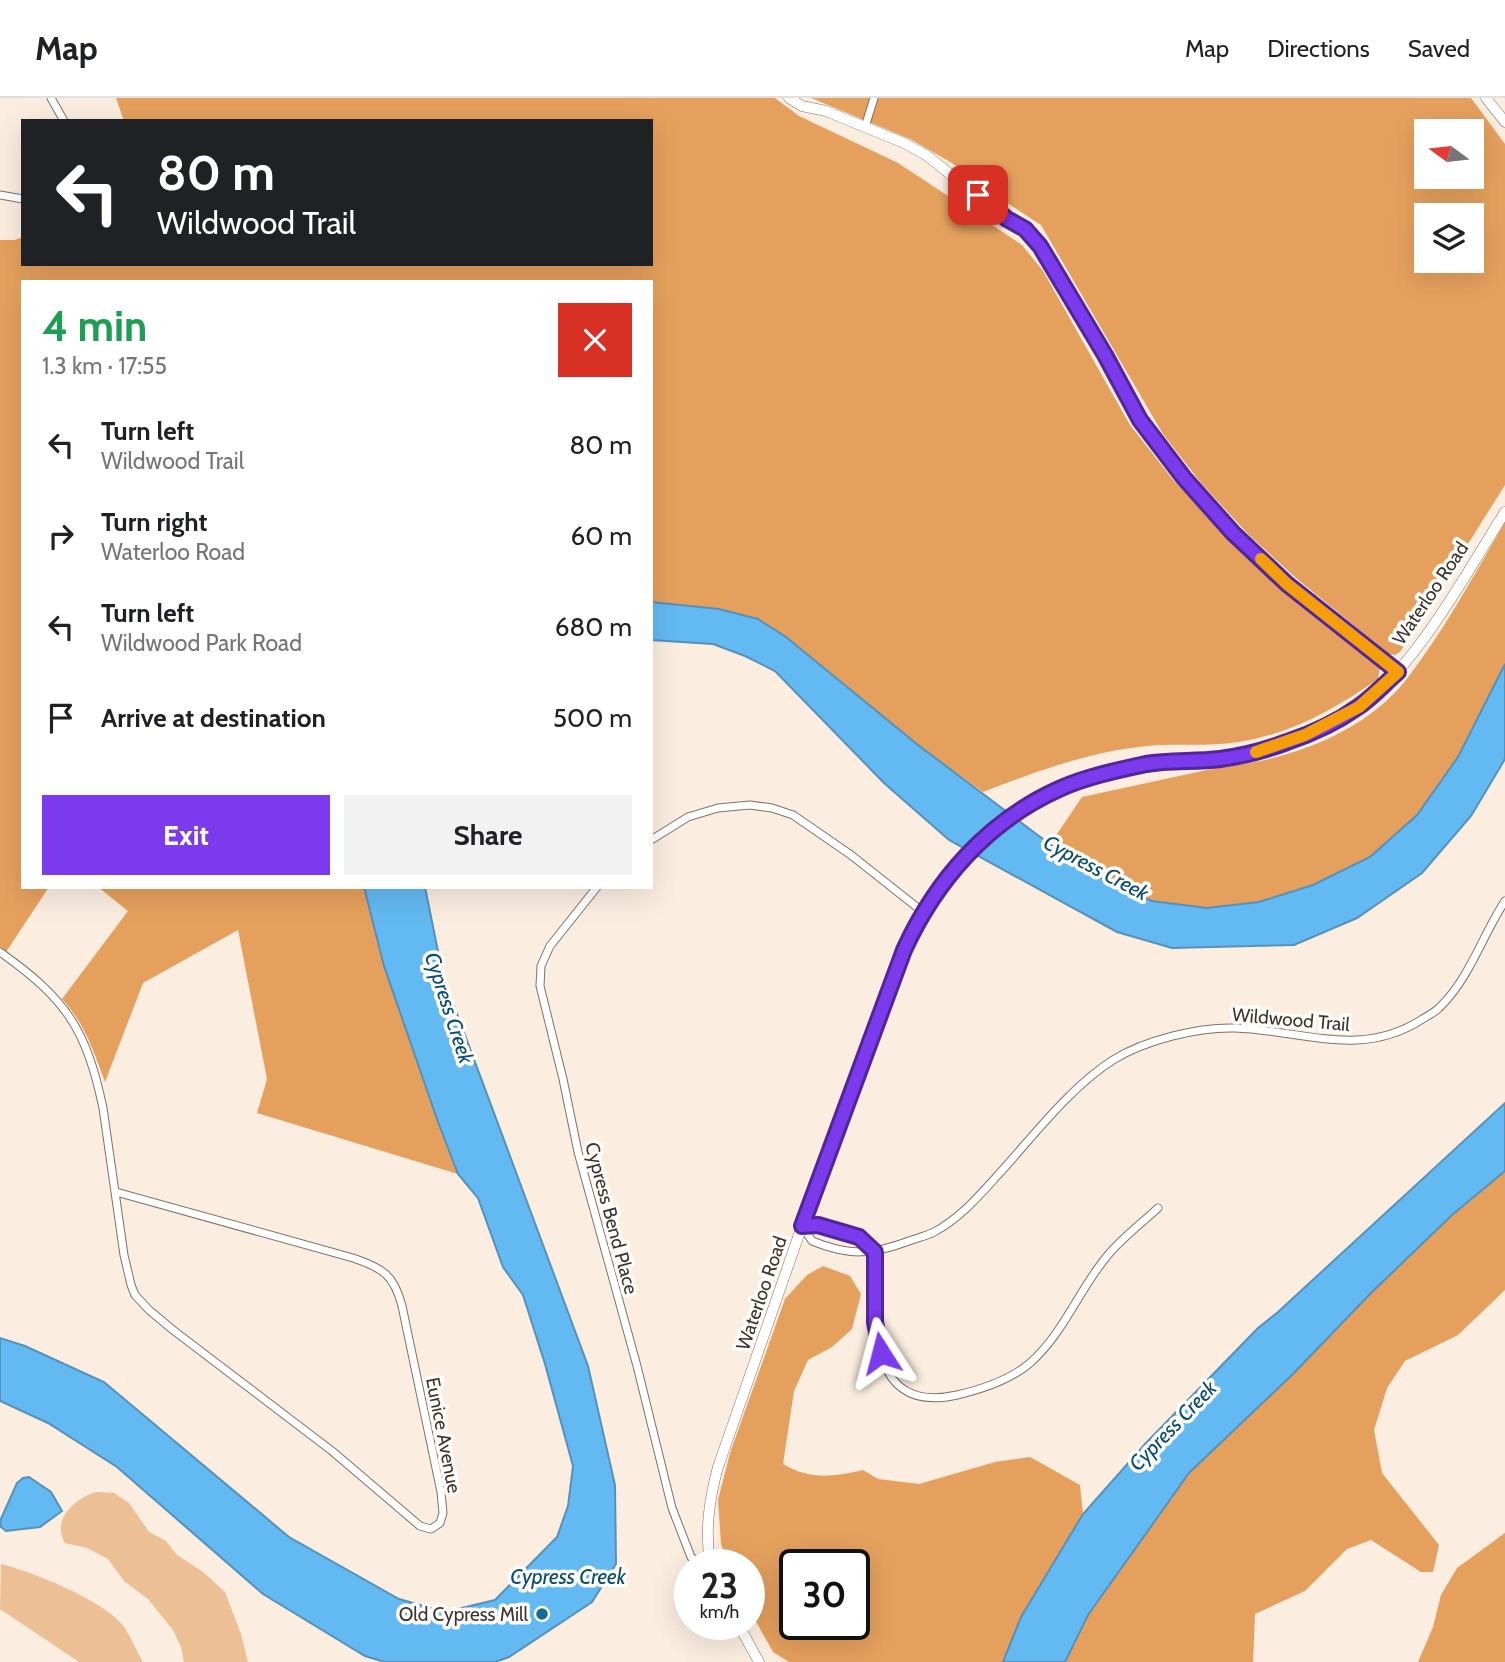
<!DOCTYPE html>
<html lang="en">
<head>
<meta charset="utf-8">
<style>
  body { margin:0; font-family:Cabin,sans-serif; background:#f2f2f2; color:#202124; height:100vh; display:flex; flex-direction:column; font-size:26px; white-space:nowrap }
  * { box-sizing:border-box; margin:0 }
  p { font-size:23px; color:#757577 }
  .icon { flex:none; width:38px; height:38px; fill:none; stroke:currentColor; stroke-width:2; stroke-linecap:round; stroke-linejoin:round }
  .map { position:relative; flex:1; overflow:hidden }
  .side { position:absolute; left:21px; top:182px; width:632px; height:609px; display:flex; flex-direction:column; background:#fff; border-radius:0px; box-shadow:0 7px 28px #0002 }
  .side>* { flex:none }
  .guide { position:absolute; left:21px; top:21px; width:632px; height:147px; border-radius:0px; box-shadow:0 7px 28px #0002; background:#202124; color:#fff; overflow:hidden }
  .needle { width:46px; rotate:285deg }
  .fabs { position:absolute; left:1414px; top:21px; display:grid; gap:14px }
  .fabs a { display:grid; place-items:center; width:70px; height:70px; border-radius:0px; background:#fff; box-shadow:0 7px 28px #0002; font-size:35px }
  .speed { position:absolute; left:674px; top:1451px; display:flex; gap:14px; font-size:35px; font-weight:700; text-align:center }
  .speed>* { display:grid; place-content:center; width:91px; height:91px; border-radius:50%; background:#fff; box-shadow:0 7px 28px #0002; line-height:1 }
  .speed small { font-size:18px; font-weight:400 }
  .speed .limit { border:4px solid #111; border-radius:10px; background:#fff; color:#111 }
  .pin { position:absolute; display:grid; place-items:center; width:60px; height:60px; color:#fff; margin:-30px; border-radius:14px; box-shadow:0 4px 10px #0006 }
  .me { position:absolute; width:77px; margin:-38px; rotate:351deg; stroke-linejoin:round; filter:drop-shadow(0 0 5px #0008) }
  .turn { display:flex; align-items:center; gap:24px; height:147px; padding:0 21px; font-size:32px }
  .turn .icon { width:91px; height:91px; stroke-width:2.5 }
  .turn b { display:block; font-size:49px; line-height:60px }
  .round { display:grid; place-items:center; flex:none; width:74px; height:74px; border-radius:0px; background:#f2f2f2 }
  .overview { display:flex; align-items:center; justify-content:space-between; height:119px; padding:0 21px }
  h1 { font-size:42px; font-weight:800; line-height:52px; color:#1e9e55 }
  .button { display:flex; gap:14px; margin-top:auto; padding:14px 21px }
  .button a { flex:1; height:80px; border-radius:0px; background:#7c3aed; color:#fff; font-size:28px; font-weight:800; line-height:80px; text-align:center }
  .button a+a { background:#f2f2f2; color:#202124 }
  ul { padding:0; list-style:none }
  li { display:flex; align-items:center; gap:21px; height:91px; padding:0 21px }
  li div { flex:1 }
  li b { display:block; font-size:26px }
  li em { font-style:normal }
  header { display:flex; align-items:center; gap:42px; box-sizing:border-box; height:98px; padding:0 35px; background:#fff; border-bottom:2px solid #e0e0e0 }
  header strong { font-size:33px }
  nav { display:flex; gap:38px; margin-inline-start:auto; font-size:24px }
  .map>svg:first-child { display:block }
  .green { fill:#edbf95 }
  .forest { fill:#e5a05d; fill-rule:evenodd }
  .water { fill:#63b9f2; stroke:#5791b8; stroke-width:2 }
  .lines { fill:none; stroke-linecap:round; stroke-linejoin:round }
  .street-casing { stroke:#7f7267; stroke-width:9 }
  .secondary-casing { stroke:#7f7267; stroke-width:11 }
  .street { stroke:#fff; stroke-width:7 }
  .secondary { stroke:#fff; stroke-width:10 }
  .route-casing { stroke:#51269a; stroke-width:18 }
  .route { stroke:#7c3aed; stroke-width:12 }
  .slow { stroke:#f59e0b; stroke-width:12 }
  .poi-dot { fill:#136b9b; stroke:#fffcfa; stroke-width:2.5 }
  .labels { text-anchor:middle; stroke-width:7; stroke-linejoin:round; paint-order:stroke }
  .street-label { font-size:19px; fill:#3b3530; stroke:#fffcfa }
  .poi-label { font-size:19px; fill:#3b3530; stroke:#fffcfa; text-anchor:end }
  .water-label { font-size:21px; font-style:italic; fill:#054d72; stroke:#fffcfa }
</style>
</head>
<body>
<header>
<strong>Map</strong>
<nav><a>Map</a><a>Directions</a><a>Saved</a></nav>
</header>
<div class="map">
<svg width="1505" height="1564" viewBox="0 0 1505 1564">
  <rect width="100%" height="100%" fill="#fbede0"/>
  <g class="green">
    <path d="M96,1394L114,1395L129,1405L149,1434L166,1443L177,1457L203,1474L225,1494L241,1536L248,1564H184L181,1549L173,1532L148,1501L124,1483L108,1461L87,1450L65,1445C51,1422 75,1400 96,1394Z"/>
    <path d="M1,1466C33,1474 106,1503 125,1530C132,1541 136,1553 143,1564H79L0,1511Z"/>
  </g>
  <g class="forest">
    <path d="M116,0H775L799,18L898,65L1022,147L1043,173L1130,327L1174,383L1231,442L1299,505L1380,570L1378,581C1335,611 1291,636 1238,644C1208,649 1177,645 1147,648C1091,653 1035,674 983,694L918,647L786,539L758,521L719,511L651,504V184H23V789H49L6,854L0,850V142H15L23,139V166H651V23H124Z"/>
    <path d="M811,0H1471L1505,46V387L1400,554L1395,557L1389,556L1296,480L1248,436L1201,385L1163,336L1041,127L1001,101L952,65L910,41ZM1426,33H1472V79H1426ZM1426,117H1472V163H1426Z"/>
    <path d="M1505,424V566L1458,659L1417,717L1370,759L1313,787L1259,804L1207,810L1152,803L1103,781L1055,750L1057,736L1082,699C1124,690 1165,681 1207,672C1226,668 1246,666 1265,662C1317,650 1372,625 1406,582C1444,533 1474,477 1505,424Z"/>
    <path d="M98,789H364L384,868L438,1024L458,1076L257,1015L267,981L238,832L143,885L105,984C94,954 84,924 62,901L128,813Z"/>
    <path d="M1505,1073V1192L1458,1237L1405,1263L1387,1290L1374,1332L1382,1375L1439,1447L1433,1474H1421L1371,1442L1347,1451L1305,1493L1255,1516L1253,1564H1065L1088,1518L1189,1375L1293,1276L1370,1196L1452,1117Z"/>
    <path d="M823,1168L850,1178L861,1196L852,1231L832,1249L808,1262L794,1293L783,1366C810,1382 833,1379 863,1372L878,1381L919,1386L995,1364L1030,1359L1080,1387L1083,1416L1021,1519L1003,1564H789L773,1554L749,1511V1466H728L721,1446L718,1402L730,1355L785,1201L807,1177ZM794,1466H854V1526H794Z"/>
    <path d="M1505,1435V1564H1418L1433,1529L1441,1497L1457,1470Z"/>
  </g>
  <g class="water">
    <path d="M651,504L719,511L758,521L786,539L918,647L1055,750L1103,781L1152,803L1207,810L1259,804L1313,787L1370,759L1417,717L1458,659L1505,566V661L1471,718L1422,775L1357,820L1294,847L1172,850L1117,834L949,742L884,685L775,573L745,558L713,546L651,542Z"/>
    <path d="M364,789H425L443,878L588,1268L615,1387L616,1466L592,1504L509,1559L495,1564H385L365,1558L263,1496L117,1369L48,1325L0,1303V1240L25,1248L104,1284L289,1439L399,1501L445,1514L495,1502L557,1439L568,1408L573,1368L545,1266L523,1197L503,1169L478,1100L458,1076L438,1024L384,868Z"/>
    <path d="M1505,1005V1073L1452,1117L1370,1196L1293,1276L1189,1375L1088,1517L1065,1564H1003L1021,1519L1083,1416L1146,1345L1258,1230L1278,1214Z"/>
    <path d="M29,1379L51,1394L62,1413L40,1429L6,1433L1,1429L0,1423L17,1385L23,1380Z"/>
  </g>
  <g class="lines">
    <g class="street-casing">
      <g id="street">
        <path d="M51,0L64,23"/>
        <path d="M865,29L874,0"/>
        <path d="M0,97L23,101"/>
        <path d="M651,742L688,719L718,710L750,707L772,710L793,717L851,757L923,814"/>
        <path d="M597,789L550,848L541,868L540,888L563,981L578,1054L637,1268L672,1410L691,1459L701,1466"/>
        <path d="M0,854C66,901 86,930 103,1010L124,1157L131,1187L135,1197L149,1212L173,1232L332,1353L420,1428L431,1431L440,1425L443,1415L441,1394L402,1208C394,1177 383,1170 353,1160L116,1094"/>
        <path d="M875,1154L859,1139L819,1127L802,1128L812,1143C849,1158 872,1157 909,1143C917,1140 926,1138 934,1134C959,1121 978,1099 997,1078C1032,1040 1069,990 1113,962C1145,942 1198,929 1235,930C1302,932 1359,961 1421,922C1427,918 1434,915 1439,910C1470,880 1482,838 1505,803"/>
        <path d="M875,1154C874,1215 864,1318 957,1297C983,1291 1010,1282 1030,1265C1064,1235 1079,1191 1108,1157C1122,1140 1142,1125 1158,1110"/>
      </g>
    </g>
    <g class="secondary-casing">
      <g id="secondary">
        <path d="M789,0L802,8L826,13L904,45L926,57L1007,121L1025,131L1040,148L1068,194L1140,322L1184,380L1233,435L1287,486L1398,574"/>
        <path d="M1486,0L1505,24"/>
        <path d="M710,1466C705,1432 709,1402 718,1369L802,1128L904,852C936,782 988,724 1058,691C1075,683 1095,679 1113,675C1125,672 1137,668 1149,666C1172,663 1195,663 1218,661C1267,656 1314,636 1356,610C1413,575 1468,472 1505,414"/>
        <path d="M738,1526L759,1564"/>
      </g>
    </g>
    <use href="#street" class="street"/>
    <use href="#secondary" class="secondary"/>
  </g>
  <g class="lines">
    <g class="route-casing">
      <path id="route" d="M881,1255L875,1224V1154L859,1139L818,1127L802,1128L904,852C936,782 988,723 1059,691C1085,679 1118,672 1146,666C1170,662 1196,664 1220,661C1243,658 1266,652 1287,644C1311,636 1337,624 1358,609C1373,599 1385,585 1398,574L1287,486L1233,435L1184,380L1140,322L1105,257L1040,148L1025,131L1007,121L978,97"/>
    </g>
    <use href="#route" class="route"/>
    <path class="slow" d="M1256,654L1305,637L1359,609L1398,574L1287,486L1261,461"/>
  </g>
  <circle class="poi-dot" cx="542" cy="1516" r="7"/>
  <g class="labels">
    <g class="street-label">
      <text transform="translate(1430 495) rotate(-56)" y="7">Waterloo Road</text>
      <text transform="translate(1291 921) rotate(5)" y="7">Wildwood Trail</text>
      <text transform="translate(612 1120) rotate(75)" y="7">Cypress Bend Place</text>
      <text transform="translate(761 1195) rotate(-71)" y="7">Waterloo Road</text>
      <text transform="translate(444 1337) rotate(79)" y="7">Eunice Avenue</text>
    </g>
    <g class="poi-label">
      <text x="528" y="1523">Old Cypress Mill</text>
    </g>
    <g class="water-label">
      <text transform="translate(1096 770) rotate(28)" y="7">Cypress Creek</text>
      <text transform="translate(449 910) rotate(72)" y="7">Cypress Creek</text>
      <text transform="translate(1173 1328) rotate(-46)" y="7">Cypress Creek</text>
      <text x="568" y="1486">Cypress Creek</text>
    </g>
  </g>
</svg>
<div class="fabs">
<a><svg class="needle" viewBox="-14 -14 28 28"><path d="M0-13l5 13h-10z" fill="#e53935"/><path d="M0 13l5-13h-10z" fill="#757577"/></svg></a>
<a><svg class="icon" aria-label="layers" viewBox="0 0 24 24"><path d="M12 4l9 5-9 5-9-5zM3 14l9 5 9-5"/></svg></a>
</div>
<div class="speed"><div>23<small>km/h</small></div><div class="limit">30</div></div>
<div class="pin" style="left:978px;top:97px;background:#d93025"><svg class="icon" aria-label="arrive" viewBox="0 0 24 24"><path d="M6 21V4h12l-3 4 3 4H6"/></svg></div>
<svg class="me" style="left:881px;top:1255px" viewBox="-20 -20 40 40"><path d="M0-17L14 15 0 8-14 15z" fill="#7c3aed" stroke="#fff" stroke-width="4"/></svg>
<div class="guide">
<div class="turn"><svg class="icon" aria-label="left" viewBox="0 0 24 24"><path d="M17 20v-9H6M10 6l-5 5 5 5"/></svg><div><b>80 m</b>Wildwood Trail</div></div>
</div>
<section class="side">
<div class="overview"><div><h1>4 min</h1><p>1.3 km · 17:55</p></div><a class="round" style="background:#d93025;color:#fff"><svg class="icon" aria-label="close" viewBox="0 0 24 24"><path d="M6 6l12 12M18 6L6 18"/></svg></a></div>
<ul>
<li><svg class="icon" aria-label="left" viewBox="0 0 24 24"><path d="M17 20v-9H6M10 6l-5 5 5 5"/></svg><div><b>Turn left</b><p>Wildwood Trail</p></div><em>80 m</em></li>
<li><svg class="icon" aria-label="right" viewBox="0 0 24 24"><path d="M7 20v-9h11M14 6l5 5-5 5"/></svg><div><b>Turn right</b><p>Waterloo Road</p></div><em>60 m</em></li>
<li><svg class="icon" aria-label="left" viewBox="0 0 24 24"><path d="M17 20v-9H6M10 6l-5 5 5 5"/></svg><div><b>Turn left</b><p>Wildwood Park Road</p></div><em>680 m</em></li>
<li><svg class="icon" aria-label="arrive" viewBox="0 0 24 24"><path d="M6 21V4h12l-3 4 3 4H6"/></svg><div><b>Arrive at destination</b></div><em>500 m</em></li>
</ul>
<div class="button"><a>Exit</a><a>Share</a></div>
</section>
</div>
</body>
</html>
